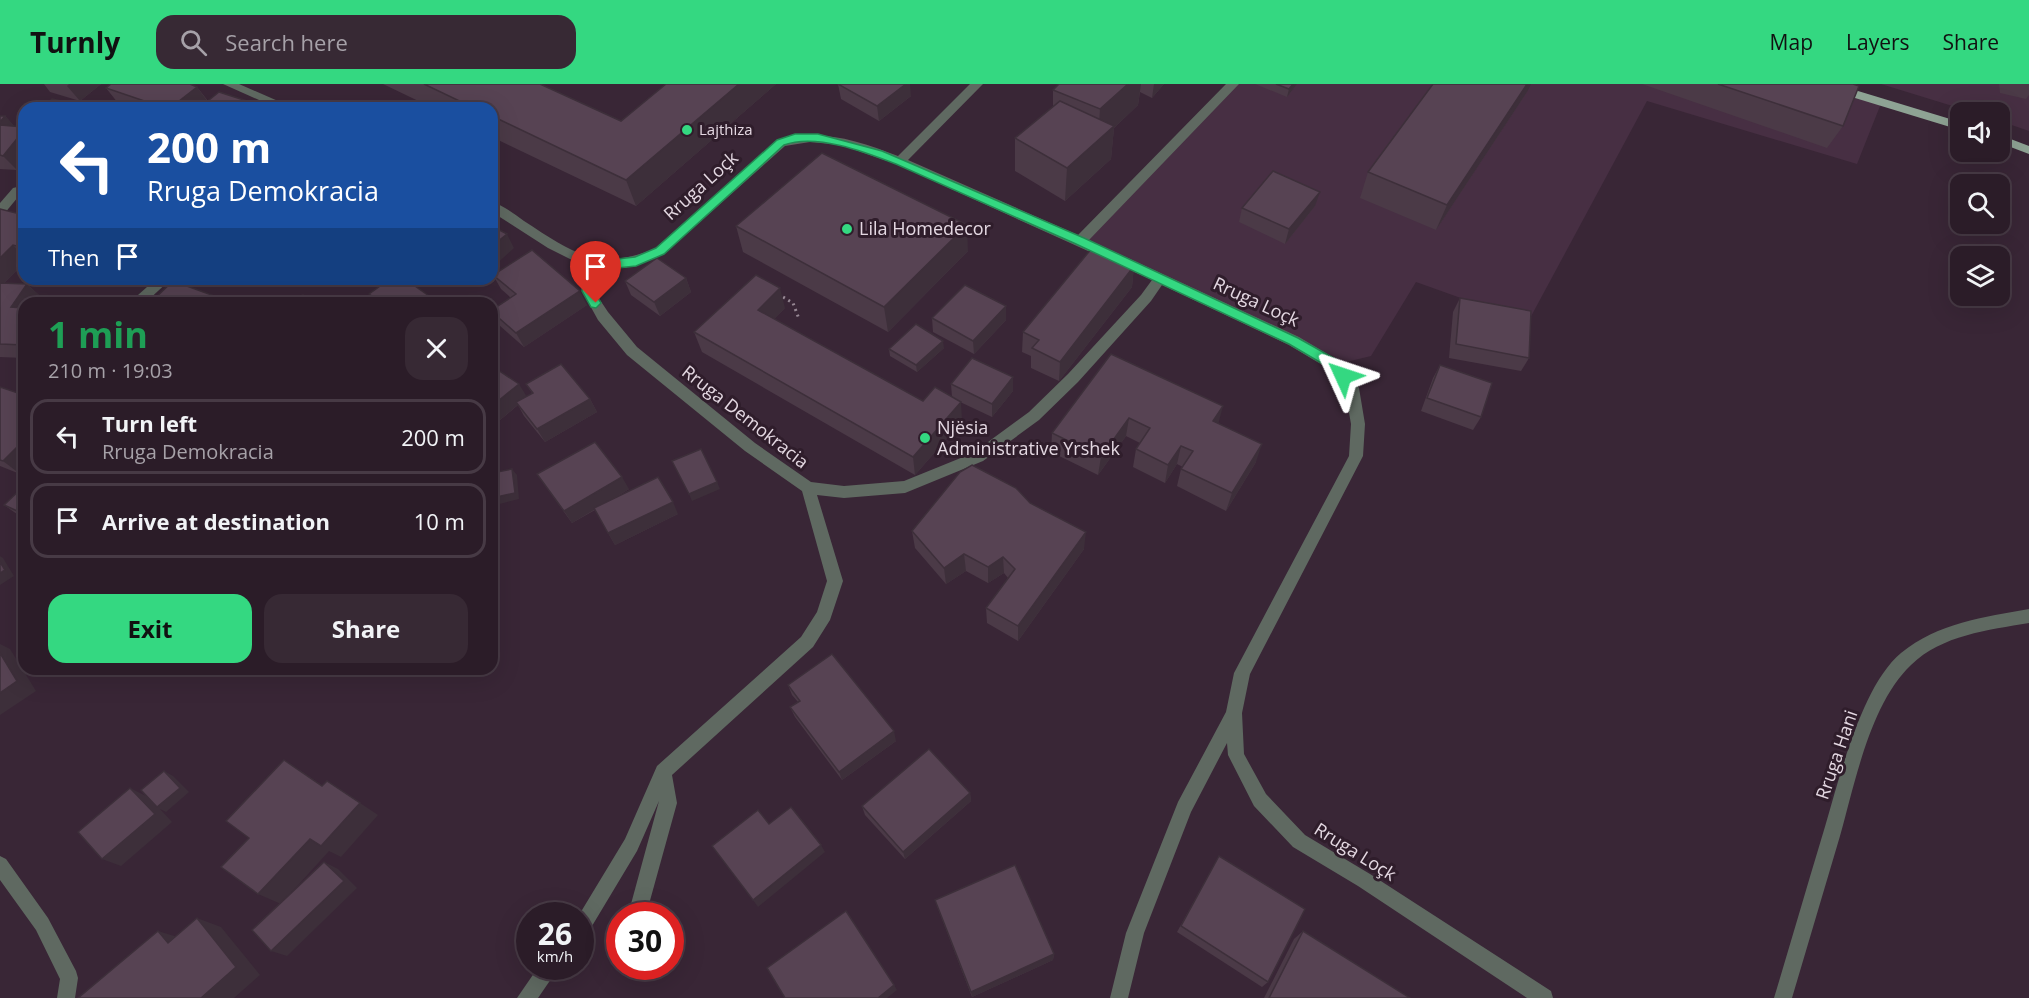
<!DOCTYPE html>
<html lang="en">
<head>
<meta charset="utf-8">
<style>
  body { margin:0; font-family:"Open Sans",sans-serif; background:#372934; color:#f1f3f6; height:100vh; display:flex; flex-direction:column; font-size:22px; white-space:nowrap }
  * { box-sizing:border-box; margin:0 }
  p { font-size:20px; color:#a6a1a8 }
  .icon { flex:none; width:33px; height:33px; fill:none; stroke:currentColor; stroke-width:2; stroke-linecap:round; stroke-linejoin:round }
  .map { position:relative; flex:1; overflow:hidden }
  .side { position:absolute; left:18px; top:213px; width:480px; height:378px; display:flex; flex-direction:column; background:#2b1c28; border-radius:18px; box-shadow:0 6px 24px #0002,0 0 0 2px #473a45 }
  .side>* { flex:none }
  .banner { position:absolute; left:18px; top:18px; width:480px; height:183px; border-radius:18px; box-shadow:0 6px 24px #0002,0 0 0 2px #473a45; background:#1a4fa0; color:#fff; overflow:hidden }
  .controls { position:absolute; left:1950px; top:18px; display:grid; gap:12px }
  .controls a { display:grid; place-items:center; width:60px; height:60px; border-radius:12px; background:#2b1c28; box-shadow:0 6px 24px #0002,0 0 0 2px #473a45; font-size:30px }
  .speed { position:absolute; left:516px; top:818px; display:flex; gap:12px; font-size:30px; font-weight:700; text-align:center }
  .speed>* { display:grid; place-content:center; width:78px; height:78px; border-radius:50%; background:#2b1c28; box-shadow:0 6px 24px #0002,0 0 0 2px #473a45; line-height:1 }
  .speed small { font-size:15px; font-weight:400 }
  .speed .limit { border:9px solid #d22; background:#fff; color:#111 }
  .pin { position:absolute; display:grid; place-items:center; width:51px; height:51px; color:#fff; margin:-62px -26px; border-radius:50% 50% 50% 0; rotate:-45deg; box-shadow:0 0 6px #0007 }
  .pin .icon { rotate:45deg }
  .me { position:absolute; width:66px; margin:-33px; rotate:312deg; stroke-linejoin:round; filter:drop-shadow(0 0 4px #0008) }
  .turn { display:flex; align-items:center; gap:21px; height:126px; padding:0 30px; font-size:27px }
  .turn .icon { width:78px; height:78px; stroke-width:2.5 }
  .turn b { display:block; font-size:42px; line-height:51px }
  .then { display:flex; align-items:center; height:57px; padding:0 30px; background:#0003; gap:12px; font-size:22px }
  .round { display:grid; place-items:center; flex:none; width:63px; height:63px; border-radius:18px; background:#372934 }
  .head { display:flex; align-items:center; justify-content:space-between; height:102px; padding:0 30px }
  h1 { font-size:36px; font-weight:700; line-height:45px; color:#1e9e55 }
  .cta { display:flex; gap:12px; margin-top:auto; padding:12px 30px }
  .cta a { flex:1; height:69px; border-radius:18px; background:#34d881; color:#111; font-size:24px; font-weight:700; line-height:69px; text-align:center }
  .cta a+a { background:#372934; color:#f1f3f6 }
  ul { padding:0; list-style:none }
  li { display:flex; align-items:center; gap:18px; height:75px; margin:0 12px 9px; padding:0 18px; border:3px solid #473a45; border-radius:18px }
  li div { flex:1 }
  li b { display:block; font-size:22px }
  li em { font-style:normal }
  header { display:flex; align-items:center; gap:36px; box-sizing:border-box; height:84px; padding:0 30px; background:#34d881; color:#111 }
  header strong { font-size:28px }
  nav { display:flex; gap:33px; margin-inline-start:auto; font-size:21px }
  .search { width:420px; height:54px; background:#372934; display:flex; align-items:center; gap:15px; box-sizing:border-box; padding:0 21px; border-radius:18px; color:#a6a1a8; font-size:22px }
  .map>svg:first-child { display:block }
  .built { fill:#472f43 }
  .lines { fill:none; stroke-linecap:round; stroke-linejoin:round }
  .path { stroke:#978894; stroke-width:3; stroke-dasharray:2 4; stroke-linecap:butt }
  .minor { fill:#5f6961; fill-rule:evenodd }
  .major { fill:#8ea394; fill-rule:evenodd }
  .wall { fill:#4b3a47 }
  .shaded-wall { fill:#3d2f3a }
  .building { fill:#574353; stroke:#3d2f3a; stroke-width:1.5 }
  .route { fill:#34d881; stroke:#228c54; stroke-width:1.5 }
  .poi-dot { fill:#34d881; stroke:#2f1d2b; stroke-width:2 }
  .labels { text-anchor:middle; stroke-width:6; stroke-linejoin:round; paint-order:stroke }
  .far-poi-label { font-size:15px; fill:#e4d8e2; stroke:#2f1d2b; text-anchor:start }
  .street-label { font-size:18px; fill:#e4d8e2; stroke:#2f1d2b }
  .poi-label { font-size:18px; fill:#e4d8e2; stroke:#2f1d2b; text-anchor:start }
</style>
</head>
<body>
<header>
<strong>Turnly</strong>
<div class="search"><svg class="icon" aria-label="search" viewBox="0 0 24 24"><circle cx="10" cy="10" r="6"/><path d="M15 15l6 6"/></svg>Search here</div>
<nav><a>Map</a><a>Layers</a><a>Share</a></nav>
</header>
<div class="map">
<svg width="2029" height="914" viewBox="0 0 2029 914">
  <rect width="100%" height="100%" fill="#392636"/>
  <g class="built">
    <path d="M1233,0H1823L1882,17L1857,80L1647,17L1528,238L1416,198L1371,272L1334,281L1080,157Z"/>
    <path d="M1881,0H2029V47L2000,37V28H1972Z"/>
  </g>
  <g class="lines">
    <path class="path" d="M778,210L793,219L799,235"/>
    <g class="minor">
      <path d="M223,0H239L294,24H277Z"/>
      <path d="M970,0H983L908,76L1078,151L1226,0H1239L1089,156L1299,253L1339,277L1359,304L1365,340L1363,372L1250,590L1242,629L1244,670L1266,710L1305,751L1370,790L1551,907L1553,914H1527L1358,802L1293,763L1254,722L1228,671L1227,659L1191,728L1144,849L1128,914H1110L1126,849L1178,718L1226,628L1234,589L1349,372L1351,340L1345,306L1329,285L1289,261L1162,201L1151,217L1078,298L1039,336L983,377L905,409L844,414L817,411L843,497L830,536L813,563L672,691L677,719L646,831H628L659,717L637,767L586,852L580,855L579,831L625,755L657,682L801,553L817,528L827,497L802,407L745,367L627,271L598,236L582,207V181L548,164L492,128V118C503,121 514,130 524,137C572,168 597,189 656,164L777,56C819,44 858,56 898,72ZM810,58L841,61L896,80L1152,196L1141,211L1068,290L1029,328L973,369L904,397L844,402L811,398L755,359L637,263L608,228L594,207V184H625L664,170L785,62Z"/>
      <path d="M17,103L23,107L4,130L0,131V119L13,104Z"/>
      <path d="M156,195H171L145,219H129Z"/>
      <path d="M2029,525V539C1988,546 1942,551 1911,581C1870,620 1855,699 1840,752C1824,806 1808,860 1792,914H1774C1790,861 1805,809 1821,756C1837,705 1859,604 1901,569C1938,539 1984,533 2029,525Z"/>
      <path d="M0,772L6,775L48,834L76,887L78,894L75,914H57L60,895L36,846L0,796Z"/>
      <path d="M539,882H560L538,914H517Z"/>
    </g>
    <g class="major">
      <path d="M1817,0H1835L1960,38V46L1819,3Z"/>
      <path d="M2000,51L2029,62V70L2000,59Z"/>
    </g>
  </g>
  <g class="wall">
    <path d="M44,0H101L80,17L50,8Z"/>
    <path d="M383,0H540L621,37L666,0H776L636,122L492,53V24H433Z"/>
    <path d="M838,0L911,12L879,37L841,15Z"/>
    <path d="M1059,0H1164L1152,14L1140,8L1138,21L1114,44L1111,75L1065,117L1015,87V54L1053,23V6Z"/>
    <path d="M1255,0H1297L1287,13Z"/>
    <path d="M1642,0H1853L1843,42L1827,64Z"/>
    <path d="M1999,0H2029V11L2026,15L2000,9Z"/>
    <path d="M197,3L208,17L269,24H133L118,19L106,4Z"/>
    <path d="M1527,8L1436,146L1360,114L1368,88Z"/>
    <path d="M0,32H5L14,42L17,86L0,85Z"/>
    <path d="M1315,122L1285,160L1239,138L1242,124Z"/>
    <path d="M0,125L24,131V179L4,199L27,200L42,214L38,219H24V274L0,273Z"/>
    <path d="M736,142L968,167L888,248L743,168Z"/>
    <path d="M1134,182L1132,203L1059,297L1031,284V272L1022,268L1023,248Z"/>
    <path d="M493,191L587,221L524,263L499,241L492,228V226L511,214L501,205Z"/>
    <path d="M686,194L691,208L660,232L631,211L625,197Z"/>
    <path d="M246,195H283L276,203Z"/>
    <path d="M369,210L429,212L434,219H375Z"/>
    <path d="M1460,214L1529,274L1521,287L1449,274L1453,228Z"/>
    <path d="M785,224L774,235L923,317L952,313L951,300L1013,307L992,333L958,317L962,337L915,391L702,268L694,248Z"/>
    <path d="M932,234L1006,236L974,270L933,248Z"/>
    <path d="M944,264L917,288L890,272L889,265Z"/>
    <path d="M1111,270L1218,340L1256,378L1226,427L1177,402L1181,385L1183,383L1177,380L1165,399L1133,383L1136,365L1140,359L1126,352L1098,391L1051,368L1052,349Z"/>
    <path d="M1440,281L1481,333L1473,346L1421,327L1433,294Z"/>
    <path d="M492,282L526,313L532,309L526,300L590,315L597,328L545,358L524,332L518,321L493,342H492Z"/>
    <path d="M0,303L24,311V385L20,390L0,382Z"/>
    <path d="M537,390L629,405L608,418L678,430L615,461L595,426L572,439Z"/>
    <path d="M24,402V435L4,421Z"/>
    <path d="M1030,419L1084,465L1018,557L987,539L986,524L1008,494L1004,489L988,499L966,487L946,500L915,464L912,447Z"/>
    <path d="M788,601L896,657L842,696L795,633L790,623L798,618L792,611Z"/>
    <path d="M970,709L971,717L905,775L865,731L862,722Z"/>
    <path d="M1219,772L1268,898L1262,903L1177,848Z"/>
    <path d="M935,816L1054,870L1053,876L972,913L937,822Z"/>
    <path d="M1303,847L1410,914H1264L1294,855Z"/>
  </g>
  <g class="shaded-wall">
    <path d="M69,0H101L80,17L67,2Z"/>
    <path d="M739,0H776L636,122L626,96Z"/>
    <path d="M906,0H910L911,12L879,37L877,22Z"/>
    <path d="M1128,0H1141L1138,21L1114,44L1111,75L1065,117L1067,84L1098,56L1100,25Z"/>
    <path d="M1154,0H1164L1152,14Z"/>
    <path d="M1293,0H1297L1287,13L1289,5Z"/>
    <path d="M1527,0H1531L1527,8L1436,146L1447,121Z"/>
    <path d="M197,3L208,18L201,24H170Z"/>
    <path d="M5,32L19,47L0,44V38Z"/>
    <path d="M24,46V78L17,86L3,72Z"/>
    <path d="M1320,108L1315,122L1285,160L1289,145Z"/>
    <path d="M967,141L968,167L888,248L884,223Z"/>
    <path d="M507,150L514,164L492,184V162Z"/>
    <path d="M13,161L24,172V179L0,203V174Z"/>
    <path d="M1134,182L1132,203L1059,297L1060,278Z"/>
    <path d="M686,194L691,208L660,232L654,218Z"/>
    <path d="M269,195H283L276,203Z"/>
    <path d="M27,200L42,214L38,219H24V235L11,223Z"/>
    <path d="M780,204L785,224L764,246L758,226Z"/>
    <path d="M580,207L587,221L524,263L516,249Z"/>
    <path d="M429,212L434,219H419Z"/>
    <path d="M220,214L225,219H215Z"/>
    <path d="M1006,222V236L974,270L973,257Z"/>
    <path d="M943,257L944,264L917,288L916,281Z"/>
    <path d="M1013,293V307L992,333V320Z"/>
    <path d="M519,300L527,313L493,342L492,341V322Z"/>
    <path d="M590,315L597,328L545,358L537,345Z"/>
    <path d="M961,318L962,337L915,391L913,373Z"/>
    <path d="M1223,322L1218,341L1213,337Z"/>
    <path d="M1129,334L1126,352L1098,391L1101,373Z"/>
    <path d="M24,356V385L20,390L3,377Z"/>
    <path d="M1262,360L1256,378L1226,427L1232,409Z"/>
    <path d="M1181,362L1177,380L1165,399L1168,381Z"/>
    <path d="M512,385L517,391L519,415L492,422V414Z"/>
    <path d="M622,393L629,405L572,439L564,427Z"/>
    <path d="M717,398L720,405L692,417L689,410Z"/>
    <path d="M673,418L678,430L615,461L608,449Z"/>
    <path d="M1086,448L1084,465L1018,557V542Z"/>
    <path d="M964,470L966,487L946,500L944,484Z"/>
    <path d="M0,472L3,474L14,492L0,501Z"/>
    <path d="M1003,473L1004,489L988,499V483Z"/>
    <path d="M0,560L10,565L36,607L0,631Z"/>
    <path d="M894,647L896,657L842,696L839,688Z"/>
    <path d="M284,676L304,689L341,714L322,702Z"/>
    <path d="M164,687L173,692L189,708L166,728L160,725L172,738L121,782L102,775L130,704L148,713Z"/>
    <path d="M327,697L378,731L341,773L329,767L281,820L258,810Z"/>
    <path d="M970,709L971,717L905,775L903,768Z"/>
    <path d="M821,761L825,768L758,823L753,816Z"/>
    <path d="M324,778L338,785L357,804L287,872L271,867Z"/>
    <path d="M197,834L221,843L260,891L234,914H201Z"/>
    <path d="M158,847L184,855L168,859Z"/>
    <path d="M1054,870L1053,876L972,913L971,908Z"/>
    <path d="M894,901L897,906L887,914H878Z"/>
  </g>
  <g class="building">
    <path d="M111,0H190L197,3L170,24H165L106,4Z"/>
    <path d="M424,0H540L621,37L666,0H739L626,96L492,32V24H474Z"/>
    <path d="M838,0H906L877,22Z"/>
    <path d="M1059,0H1128L1100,25L1053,6Z"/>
    <path d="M1276,0H1293L1289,5Z"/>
    <path d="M1433,0H1527L1447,121L1368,88Z"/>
    <path d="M1718,0H1853L1859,2L1843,42Z"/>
    <path d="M219,8L269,24H199Z"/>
    <path d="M52,15L81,21L77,24H43Z"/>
    <path d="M1060,17L1114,42L1067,84L1015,54Z"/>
    <path d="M0,32H5L0,38Z"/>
    <path d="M0,41L24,43V46L3,72L0,71Z"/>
    <path d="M822,69L967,141L884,223L736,142Z"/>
    <path d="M1273,87L1320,108L1289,145L1242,124Z"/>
    <path d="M0,125L24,131V164L13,161L0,174Z"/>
    <path d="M492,142L507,150L492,162Z"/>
    <path d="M1092,164L1134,182L1060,278L1032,264L1039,256L1023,248Z"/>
    <path d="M532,166L580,207L516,249L492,228V226L516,210L493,191Z"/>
    <path d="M657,174L686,194L654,218L625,197Z"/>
    <path d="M756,191L780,204L758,226L923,317L935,303L961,318L913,373L694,248Z"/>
    <path d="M390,195H405L429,212L419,219H377L379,217L369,210Z"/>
    <path d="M173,197L220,214L215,219H150Z"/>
    <path d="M0,199L27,200L11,223L24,224V261L0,260Z"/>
    <path d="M965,201L1006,222L973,257L932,234Z"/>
    <path d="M303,211L306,219H280Z"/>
    <path d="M1460,214L1531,227L1529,274L1456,260Z"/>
    <path d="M916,240L943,257L916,281L889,265Z"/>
    <path d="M1111,270L1223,322L1213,337L1262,360L1232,409L1181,385L1193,367L1181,362L1168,381L1136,365L1150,344L1129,334L1101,373L1052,349Z"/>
    <path d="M972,274L1013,293L992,320L951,300Z"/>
    <path d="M561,280L590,315L537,345L516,318L533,309L526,300Z"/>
    <path d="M1440,281L1492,299L1481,333L1427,314Z"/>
    <path d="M492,282L519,300L492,322Z"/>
    <path d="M0,303L24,311V356L3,377L0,376Z"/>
    <path d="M595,358L622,393L564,427L537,390Z"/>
    <path d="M701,365L717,398L689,410L672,377Z"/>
    <path d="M972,381L1016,404L1030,419L1086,448L1018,542L986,524L1015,485L1003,473L988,483L964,470L944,484L912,447L960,388Z"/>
    <path d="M512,385L515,409L492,414V389Z"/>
    <path d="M658,393L673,418L608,449L594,424Z"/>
    <path d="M24,402V430L4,421Z"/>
    <path d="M0,478L5,486L0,489Z"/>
    <path d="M0,569L17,597L0,609Z"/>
    <path d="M832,570L894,647L839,688L790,623L800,617L788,601Z"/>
    <path d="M929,665L970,709L903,768L862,722Z"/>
    <path d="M284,676L322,702L327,697L360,719L321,762L310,755L258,810L221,783L249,754L226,737Z"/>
    <path d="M164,687L180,704L157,723L141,706Z"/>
    <path d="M130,704L155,730L102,775L78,748Z"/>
    <path d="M791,723L821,761L753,816L712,762L758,726L769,740Z"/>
    <path d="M1219,772L1305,825L1268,898L1181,842Z"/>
    <path d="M324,778L344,797L271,867L252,846Z"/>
    <path d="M1015,781L1054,870L971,908L935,816Z"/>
    <path d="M846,827L894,901L878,914H785L767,884Z"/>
    <path d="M197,834L236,883L201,914H78L158,847L168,859Z"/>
    <path d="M1303,847L1410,914H1269Z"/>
  </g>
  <path class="route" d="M795,50H818L882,67L1084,154L1298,254L1339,277L1349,292L1343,297L1339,296L1330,284L1289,260L1076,160L896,80C865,68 816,49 784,61L664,170L636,182L608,185L594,183V207L601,219L596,224L591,223L582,207L584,175L608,176L635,173L656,164L777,56Z"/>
  <g class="poi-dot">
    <circle cx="687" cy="46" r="6"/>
    <circle cx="847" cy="145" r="6"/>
    <circle cx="925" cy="354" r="6"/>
  </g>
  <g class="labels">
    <g class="far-poi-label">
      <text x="699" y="51">Lajthiza</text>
    </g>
    <g class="street-label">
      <text transform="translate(701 102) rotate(-42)" y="6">Rruga Loçk</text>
      <text transform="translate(1256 218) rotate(25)" y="6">Rruga Loçk</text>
      <text transform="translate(745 333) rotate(38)" y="6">Rruga Demokracia</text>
      <text transform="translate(1837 671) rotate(-71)" y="6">Rruga Hani</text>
      <text transform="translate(1355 768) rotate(32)" y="6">Rruga Loçk</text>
    </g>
    <g class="poi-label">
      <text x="859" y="151">Lila Homedecor</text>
      <text x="937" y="350">Njësia<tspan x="937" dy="21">Administrative Yrshek</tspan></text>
    </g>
  </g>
</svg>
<div class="controls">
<a><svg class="icon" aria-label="sound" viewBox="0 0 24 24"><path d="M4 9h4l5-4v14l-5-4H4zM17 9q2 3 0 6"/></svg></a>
<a><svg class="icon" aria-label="search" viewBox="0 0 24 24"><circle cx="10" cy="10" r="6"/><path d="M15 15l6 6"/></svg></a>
<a><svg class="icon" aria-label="layers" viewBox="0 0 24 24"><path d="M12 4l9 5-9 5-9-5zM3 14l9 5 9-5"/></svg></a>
</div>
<div class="speed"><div>26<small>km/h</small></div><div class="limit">30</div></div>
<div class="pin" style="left:596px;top:219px;background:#d93025"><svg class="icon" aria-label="arrive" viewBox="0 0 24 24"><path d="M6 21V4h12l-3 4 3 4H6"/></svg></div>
<svg class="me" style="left:1343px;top:292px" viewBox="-20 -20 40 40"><path d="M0-17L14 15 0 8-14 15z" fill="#34d881" stroke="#fff" stroke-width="4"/></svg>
<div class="banner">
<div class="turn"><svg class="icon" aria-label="left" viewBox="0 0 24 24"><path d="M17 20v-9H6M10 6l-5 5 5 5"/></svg><div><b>200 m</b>Rruga Demokracia</div></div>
<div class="then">Then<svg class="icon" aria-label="arrive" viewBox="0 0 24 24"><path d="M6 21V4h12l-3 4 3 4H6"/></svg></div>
</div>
<section class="side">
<div class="head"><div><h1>1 min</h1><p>210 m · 19:03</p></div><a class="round"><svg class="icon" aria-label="close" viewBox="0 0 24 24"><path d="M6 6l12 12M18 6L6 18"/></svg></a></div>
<ul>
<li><svg class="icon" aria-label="left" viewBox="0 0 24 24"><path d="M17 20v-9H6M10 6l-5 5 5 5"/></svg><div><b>Turn left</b><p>Rruga Demokracia</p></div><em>200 m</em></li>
<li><svg class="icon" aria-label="arrive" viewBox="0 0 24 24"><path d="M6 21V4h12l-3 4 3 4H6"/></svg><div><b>Arrive at destination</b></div><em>10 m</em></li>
</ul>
<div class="cta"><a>Exit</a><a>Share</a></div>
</section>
</div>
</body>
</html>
